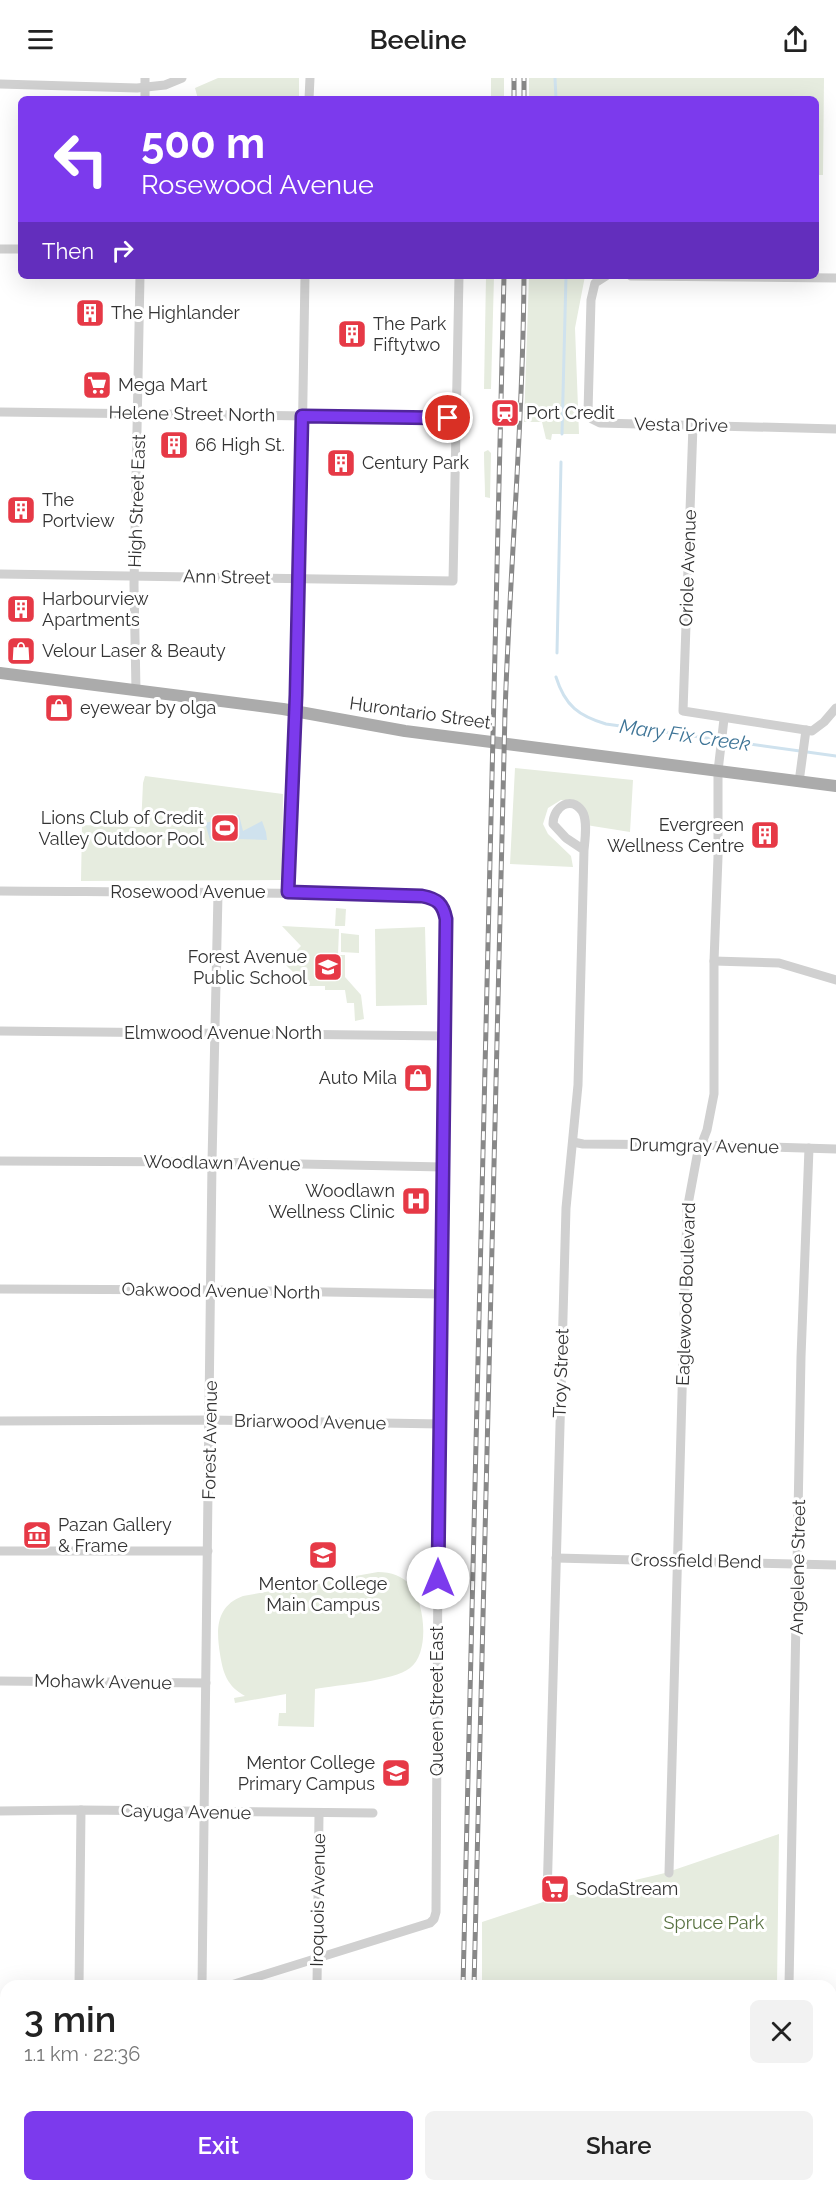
<!DOCTYPE html>
<html lang="en">
<head>
<meta charset="utf-8">
<style>
  body { margin:0; font-family:Raleway,sans-serif; background:#f2f2f2; color:#222; height:100vh; display:flex; flex-direction:column; font-size:22px; white-space:nowrap }
  * { box-sizing:border-box; margin:0 }
  p { font-size:20px; color:#767676 }
  .icon { flex:none; width:33px; height:33px; fill:none; stroke:currentColor; stroke-width:2; stroke-linecap:round; stroke-linejoin:round }
  .map { position:relative; flex:1; overflow:hidden }
  .side { position:absolute; left:0px; top:1902px; width:837px; height:212px; display:flex; flex-direction:column; background:#fff; border-radius:18px 18px 0 0; box-shadow:0 6px 24px #0002 }
  .side>* { flex:none }
  .top-card { position:absolute; left:18px; top:18px; width:801px; height:183px; border-radius:9px; box-shadow:0 6px 24px #0002; background:#7c3aed; color:#fff; overflow:hidden }
  .pin { position:absolute; display:grid; place-items:center; width:51px; height:51px; color:#fff; margin:-26px; border:3px solid #fff; border-radius:50%; box-shadow:0 2px 6px #0007 }
  .me { position:absolute; width:66px; margin:-33px; rotate:0deg; stroke-linejoin:round; filter:drop-shadow(0 0 4px #0008) }
  .turn { display:flex; align-items:center; gap:21px; height:126px; padding:0 24px; font-size:27px }
  .turn .icon { width:78px; height:78px; stroke-width:2.5 }
  .turn b { display:block; font-size:42px; line-height:51px }
  .then { display:flex; align-items:center; height:57px; padding:0 24px; background:#0003; gap:12px; font-size:22px }
  .round { display:grid; place-items:center; flex:none; width:63px; height:63px; border-radius:9px; background:#f2f2f2 }
  .headline { display:flex; align-items:center; justify-content:space-between; height:102px; padding:0 24px }
  h1 { font-size:36px; font-weight:600; line-height:45px }
  .button { display:flex; gap:12px; margin-top:auto; padding:12px 24px }
  .button a { flex:1; height:69px; border-radius:9px; background:#7c3aed; color:#fff; font-size:24px; font-weight:600; line-height:69px; text-align:center }
  .button a+a { background:#f2f2f2; color:#222 }
  header { display:flex; justify-content:space-between; align-items:center; height:78px; padding:0 24px; background:#fff; font-size:27px; font-weight:600 }
  .map>svg:first-child { display:block }
  .green { fill:#e6ecdf }
  .water { fill:#cfe2ee }
  .lines { fill:none; stroke-linecap:round; stroke-linejoin:round }
  .stream { stroke:#cfe2ee; stroke-width:3 }
  .minor { stroke:#d0d0d0; stroke-width:9 }
  .major { stroke:#ababab; stroke-width:12 }
  .rail-casing { stroke:#888; stroke-width:5 }
  .rail { stroke:#fff; stroke-width:3; stroke-dasharray:9; stroke-linecap:butt }
  .route-casing { stroke:#51269a; stroke-width:15 }
  .route { stroke:#7c3aed; stroke-width:10 }
  .labels { text-anchor:middle; stroke-width:6; stroke-linejoin:round; paint-order:stroke }
  .poi-label { font-size:18px; fill:#333; stroke:#fff; text-anchor:start }
  .street-label { font-size:18px; fill:#333; stroke:#fff }
  .park-label { font-size:18px; fill:#56703f; stroke:#fff }
  .water-label { font-size:20px; font-style:italic; fill:#3f7597; stroke:#fff }
</style>
</head>
<body>
<header><svg class="icon" aria-label="menu" viewBox="0 0 24 24"><path d="M4 6h16M4 12h16M4 18h16"/></svg>Beeline<svg class="icon" aria-label="share" viewBox="0 0 24 24"><path d="M12 15V3M7 8l5-5 5 5M5 13v7h14v-7"/></svg></header>
<div class="map">
<svg width="836" height="2113" viewBox="0 0 836 2113">
  <rect width="100%" height="100%" fill="#fff"/>
  <g class="green">
    <path d="M218,0H299V21H217V19L198,21L195,10Z"/>
    <rect x="491" y="0" width="13" height="21"/>
    <path d="M529,0H824L823,97H816V21H529Z"/>
    <path d="M486,198H494L491,311H484Z"/>
    <path d="M529,198H585L575,250L579,356H552L551,362L546,361L542,344H524Z"/>
    <path d="M488,372L491,375L490,420L485,419C485,404 484,390 484,374Z"/>
    <path d="M515,690L633,702L630,754L586,747L576,725L561,722L548,730L543,746L548,756L571,778L573,789L510,786Z"/>
    <path d="M145,698L283,716L282,802L81,803L82,747L141,749L143,705Z"/>
    <path d="M336,830L346,831L345,848H335Z"/>
    <path d="M282,848L339,851L338,877H345V899L361,917L364,941L355,943L354,925H347L345,912H325V908H296V897L284,885L301,868Z"/>
    <path d="M425,849L427,927L376,928L375,851Z"/>
    <path d="M341,855L359,857V875L341,874Z"/>
    <path d="M378,1494C391,1494 403,1498 411,1508C425,1526 430,1575 410,1590C394,1603 337,1607 315,1611L314,1649L278,1648L279,1635H286V1616L235,1625L234,1620L245,1618C227,1608 223,1595 220,1576C216,1551 216,1528 243,1518Z"/>
    <path d="M779,1756L777,1908H482V1844L546,1823L665,1795Z"/>
  </g>
  <path class="water" d="M239,737L243,753L262,743L266,754L267,762L238,761V755L210,762L205,745Z"/>
  <g class="lines">
    <g class="stream">
      <path d="M555,0L556,21"/>
      <path d="M562,356L566,198"/>
      <path d="M557,575L561,384"/>
      <path d="M556,599C565,628 579,638 606,646L836,678"/>
    </g>
    <g class="minor">
      <path d="M0,6L137,10L165,7L182,0"/>
      <path d="M145,21V0"/>
      <path d="M309,21L310,0"/>
      <path d="M0,171H21"/>
      <path d="M606,198L595,205L591,222L588,334L592,341L600,345L836,351"/>
      <path d="M631,198L836,200"/>
      <path d="M0,334L456,340"/>
      <path d="M693,347L683,633L812,653L824,644L836,630"/>
      <path d="M0,496L453,503L459,198"/>
      <path d="M136,613L134,507L140,198"/>
      <path d="M799,704L806,652"/>
      <path d="M0,813C141,814 281,814 422,818C438,821 443,826 446,841L438,1476L436,1834L434,1841L430,1845L228,1908"/>
      <path d="M288,815L300,492L305,198"/>
      <path d="M714,883L779,885L836,902"/>
      <path d="M0,953L446,958"/>
      <path d="M573,1064L583,1066L700,1067L836,1071"/>
      <path d="M0,1083L212,1084L443,1089"/>
      <path d="M0,1211L210,1212L441,1216"/>
      <path d="M0,1343L210,1342L440,1346"/>
      <path d="M0,1473H208"/>
      <path d="M556,1480L836,1487"/>
      <path d="M0,1603L206,1605"/>
      <path d="M0,1733L81,1732L373,1735"/>
      <path d="M669,1795L687,1132L697,1078L707,1052L714,1016V883L718,779V693L724,641"/>
      <path d="M547,1820L566,1130L578,1007L584,772C585,761 588,742 582,733C571,717 553,729 553,746L566,760L584,772"/>
      <path d="M79,1908L81,1732"/>
      <path d="M202,1908L212,1084L218,816"/>
      <path d="M317,1908L319,1736"/>
      <path d="M789,1908L801,1279L809,1070"/>
      <path d="M831,1970H836"/>
      <path d="M0,1980L6,1978"/>
      <path d="M573,2113L590,2108L630,2113"/>
      <path d="M778,2113L779,2108"/>
    </g>
    <path class="major" d="M0,595L283,631L405,653L836,708"/>
    <g class="rail-casing">
      <g id="rail">
        <path d="M514,21V0"/>
        <path d="M524,21V0"/>
        <path d="M463,1908L504,198"/>
        <path d="M474,1908L505,635C510,489 523,344 524,198"/>
        <path d="M463,2113V2108"/>
      </g>
    </g>
    <use href="#rail" class="rail"/>
  </g>
  <g class="lines">
    <g class="route-casing">
      <path id="route" d="M438,1500L446,841C443,826 438,821 422,818L288,814L296,617L302,338L448,340"/>
    </g>
    <use href="#route" class="route"/>
  </g>
  <defs>
    <g id="building-square" transform="scale(1.5)"><rect x="-9" y="-9" width="18" height="18" rx="4" fill="#e63946" stroke="#fff"/><path d="M-4-6H4V6H1V3H-1V6H-4ZM-2.5-4.3h1.7v1.8h-1.7ZM.8-4.3h1.7v1.8H.8ZM-2.5-1h1.7V.8h-1.7ZM.8-1h1.7V.8H.8Z" fill="#fff"/></g>
    <g id="supermarket-square" transform="scale(1.5)"><rect x="-9" y="-9" width="18" height="18" rx="4" fill="#e63946" stroke="#fff"/><path d="M-6-5.5h2.5l.6 2H6L4.5 2H-2.5L-4.4-4H-6ZM-1.5 3.2a1.3 1.3 0 1 0 .1 0ZM3 3.2a1.3 1.3 0 1 0 .1 0Z" fill="#fff"/></g>
    <g id="station-square" transform="scale(1.5)"><rect x="-9" y="-9" width="18" height="18" rx="4" fill="#e63946" stroke="#fff"/><path d="M-3-6H3Q5-6 5-4V2Q5 4 3 4L4.5 6H3L1.5 4h-3L-3 6H-4.5L-3 4Q-5 4-5 2V-4Q-5-6-3-6ZM-3.5-4v3h7v-3ZM-3.5 1v1.5H-2V1ZM2 1v1.5H3.5V1Z" fill="#fff"/></g>
    <g id="shop-square" transform="scale(1.5)"><rect x="-9" y="-9" width="18" height="18" rx="4" fill="#e63946" stroke="#fff"/><path d="M-5-2.5h2.3a2.7 3.5 0 0 1 5.4 0H5L5.5 6h-11ZM-1.5-2.5h3a1.5 2.3 0 0 0-3 0Z" fill="#fff"/></g>
    <g id="stadium-square" transform="scale(1.5)"><rect x="-9" y="-9" width="18" height="18" rx="4" fill="#e63946" stroke="#fff"/><path d="M0-5a6.5 5 0 1 0 0 10a6.5 5 0 1 0 0-10ZM-3.5-1.8h7v3.6h-7Z" fill="#fff"/></g>
    <g id="school-square" transform="scale(1.5)"><rect x="-9" y="-9" width="18" height="18" rx="4" fill="#e63946" stroke="#fff"/><path d="M0-5L7-2L0 1L-7-2ZM-4 1L0 2.5L4 1V4Q0 6-4 4Z" fill="#fff"/></g>
    <g id="hospital-square" transform="scale(1.5)"><rect x="-9" y="-9" width="18" height="18" rx="4" fill="#e63946" stroke="#fff"/><path d="M-5-5h3v3.5h4V-5h3V5h-3V1.5h-4V5h-3Z" fill="#fff"/></g>
    <g id="museum-square" transform="scale(1.5)"><rect x="-9" y="-9" width="18" height="18" rx="4" fill="#e63946" stroke="#fff"/><path d="M0-6L6-3V-2H-6V-3ZM-5-1h2V3h-2ZM-1-1h2V3h-2ZM3-1h2V3H3ZM-6 4H6V6H-6Z" fill="#fff"/></g>
  </defs>
  <g fill-rule="evenodd">
    <use href="#building-square" x="90" y="235"/>
    <use href="#building-square" x="352" y="256"/>
    <use href="#supermarket-square" x="97" y="307"/>
    <use href="#station-square" x="505" y="335"/>
    <use href="#building-square" x="174" y="367"/>
    <use href="#building-square" x="341" y="385"/>
    <use href="#building-square" x="21" y="432"/>
    <use href="#building-square" x="21" y="531"/>
    <use href="#shop-square" x="21" y="573"/>
    <use href="#shop-square" x="59" y="630"/>
    <use href="#stadium-square" x="225" y="750"/>
    <use href="#building-square" x="765" y="757"/>
    <use href="#school-square" x="328" y="889"/>
    <use href="#shop-square" x="418" y="1000"/>
    <use href="#hospital-square" x="416" y="1123"/>
    <use href="#museum-square" x="37" y="1457"/>
    <use href="#school-square" x="323" y="1477"/>
    <use href="#school-square" x="396" y="1695"/>
    <use href="#supermarket-square" x="555" y="1811"/>
  </g>
  <g class="labels">
    <g class="poi-label">
      <text x="111" y="241">The Highlander</text>
      <text x="373" y="252">The Park<tspan x="373" dy="21">Fiftytwo</tspan></text>
      <text x="118" y="313">Mega Mart</text>
      <text x="526" y="341">Port Credit</text>
      <text x="195" y="373">66 High St.</text>
      <text x="362" y="391">Century Park</text>
      <text x="42" y="428">The<tspan x="42" dy="21">Portview</tspan></text>
      <text x="42" y="527">Harbourview<tspan x="42" dy="21">Apartments</tspan></text>
      <text x="42" y="579">Velour Laser &amp; Beauty</text>
      <text x="80" y="636">eyewear by olga</text>
      <text x="204" y="746" text-anchor="end">Lions Club of Credit<tspan x="204" dy="21">Valley Outdoor Pool</tspan></text>
      <text x="744" y="753" text-anchor="end">Evergreen<tspan x="744" dy="21">Wellness Centre</tspan></text>
      <text x="307" y="885" text-anchor="end">Forest Avenue<tspan x="307" dy="21">Public School</tspan></text>
      <text x="397" y="1006" text-anchor="end">Auto Mila</text>
      <text x="395" y="1119" text-anchor="end">Woodlawn<tspan x="395" dy="21">Wellness Clinic</tspan></text>
      <text x="58" y="1453">Pazan Gallery<tspan x="58" dy="21">&amp; Frame</tspan></text>
      <text x="323" y="1512" text-anchor="middle">Mentor College<tspan x="323" dy="21">Main Campus</tspan></text>
      <text x="375" y="1691" text-anchor="end">Mentor College<tspan x="375" dy="21">Primary Campus</tspan></text>
      <text x="576" y="1817">SodaStream</text>
    </g>
    <g class="street-label">
      <text transform="translate(192 336) rotate(1)" y="6">Helene Street North</text>
      <text transform="translate(681 347) rotate(1)" y="6">Vesta Drive</text>
      <text transform="translate(137 423) rotate(-88)" y="6">High Street East</text>
      <text transform="translate(688 490) rotate(-88)" y="6">Oriole Avenue</text>
      <text transform="translate(227 499) rotate(1)" y="6">Ann Street</text>
      <text transform="translate(420 635) rotate(8)" y="6">Hurontario Street</text>
      <text x="188" y="820">Rosewood Avenue</text>
      <text x="223" y="961">Elmwood Avenue North</text>
      <text transform="translate(704 1068) rotate(1)" y="6">Drumgray Avenue</text>
      <text transform="translate(222 1085) rotate(1)" y="6">Woodlawn Avenue</text>
      <text transform="translate(221 1213) rotate(1)" y="6">Oakwood Avenue North</text>
      <text transform="translate(686 1216) rotate(-88)" y="6">Eaglewood Boulevard</text>
      <text transform="translate(561 1295) rotate(-88)" y="6">Troy Street</text>
      <text transform="translate(310 1344) rotate(1)" y="6">Briarwood Avenue</text>
      <text transform="translate(210 1362) rotate(-89)" y="6">Forest Avenue</text>
      <text transform="translate(696 1483) rotate(1)" y="6">Crossfield Bend</text>
      <text transform="translate(798 1489) rotate(-89)" y="6">Angelene Street</text>
      <text transform="translate(103 1604) rotate(1)" y="6">Mohawk Avenue</text>
      <text transform="translate(437 1623) rotate(-90)" y="6">Queen Street East</text>
      <text transform="translate(186 1734) rotate(1)" y="6">Cayuga Avenue</text>
      <text transform="translate(318 1822) rotate(-89)" y="6">Iroquois Avenue</text>
    </g>
    <g class="park-label">
      <text x="714" y="1851">Spruce Park</text>
    </g>
    <g class="water-label">
      <text transform="translate(685 657) rotate(8)" y="7">Mary Fix Creek</text>
    </g>
  </g>
</svg>
<div class="pin" style="left:448px;top:340px;background:#d93025"><svg class="icon" aria-label="arrive" viewBox="0 0 24 24"><path d="M6 21V4h12l-3 4 3 4H6"/></svg></div>
<svg class="me" style="left:438px;top:1500px" viewBox="-20 -20 40 40"><circle r="19" fill="#fff"/><path d="M0-13L10 11 0 6-10 11z" fill="#7c3aed"/></svg>
<div class="top-card">
<div class="turn"><svg class="icon" aria-label="left" viewBox="0 0 24 24"><path d="M17 20v-9H6M10 6l-5 5 5 5"/></svg><div><b>500 m</b>Rosewood Avenue</div></div>
<div class="then">Then<svg class="icon" aria-label="right" viewBox="0 0 24 24"><path d="M7 20v-9h11M14 6l5 5-5 5"/></svg></div>
</div>
<section class="side">
<div class="headline"><div><h1>3 min</h1><p>1.1 km · 22:36</p></div><a class="round"><svg class="icon" aria-label="close" viewBox="0 0 24 24"><path d="M6 6l12 12M18 6L6 18"/></svg></a></div>
<div class="button"><a>Exit</a><a>Share</a></div>
</section>
</div>
</body>
</html>
